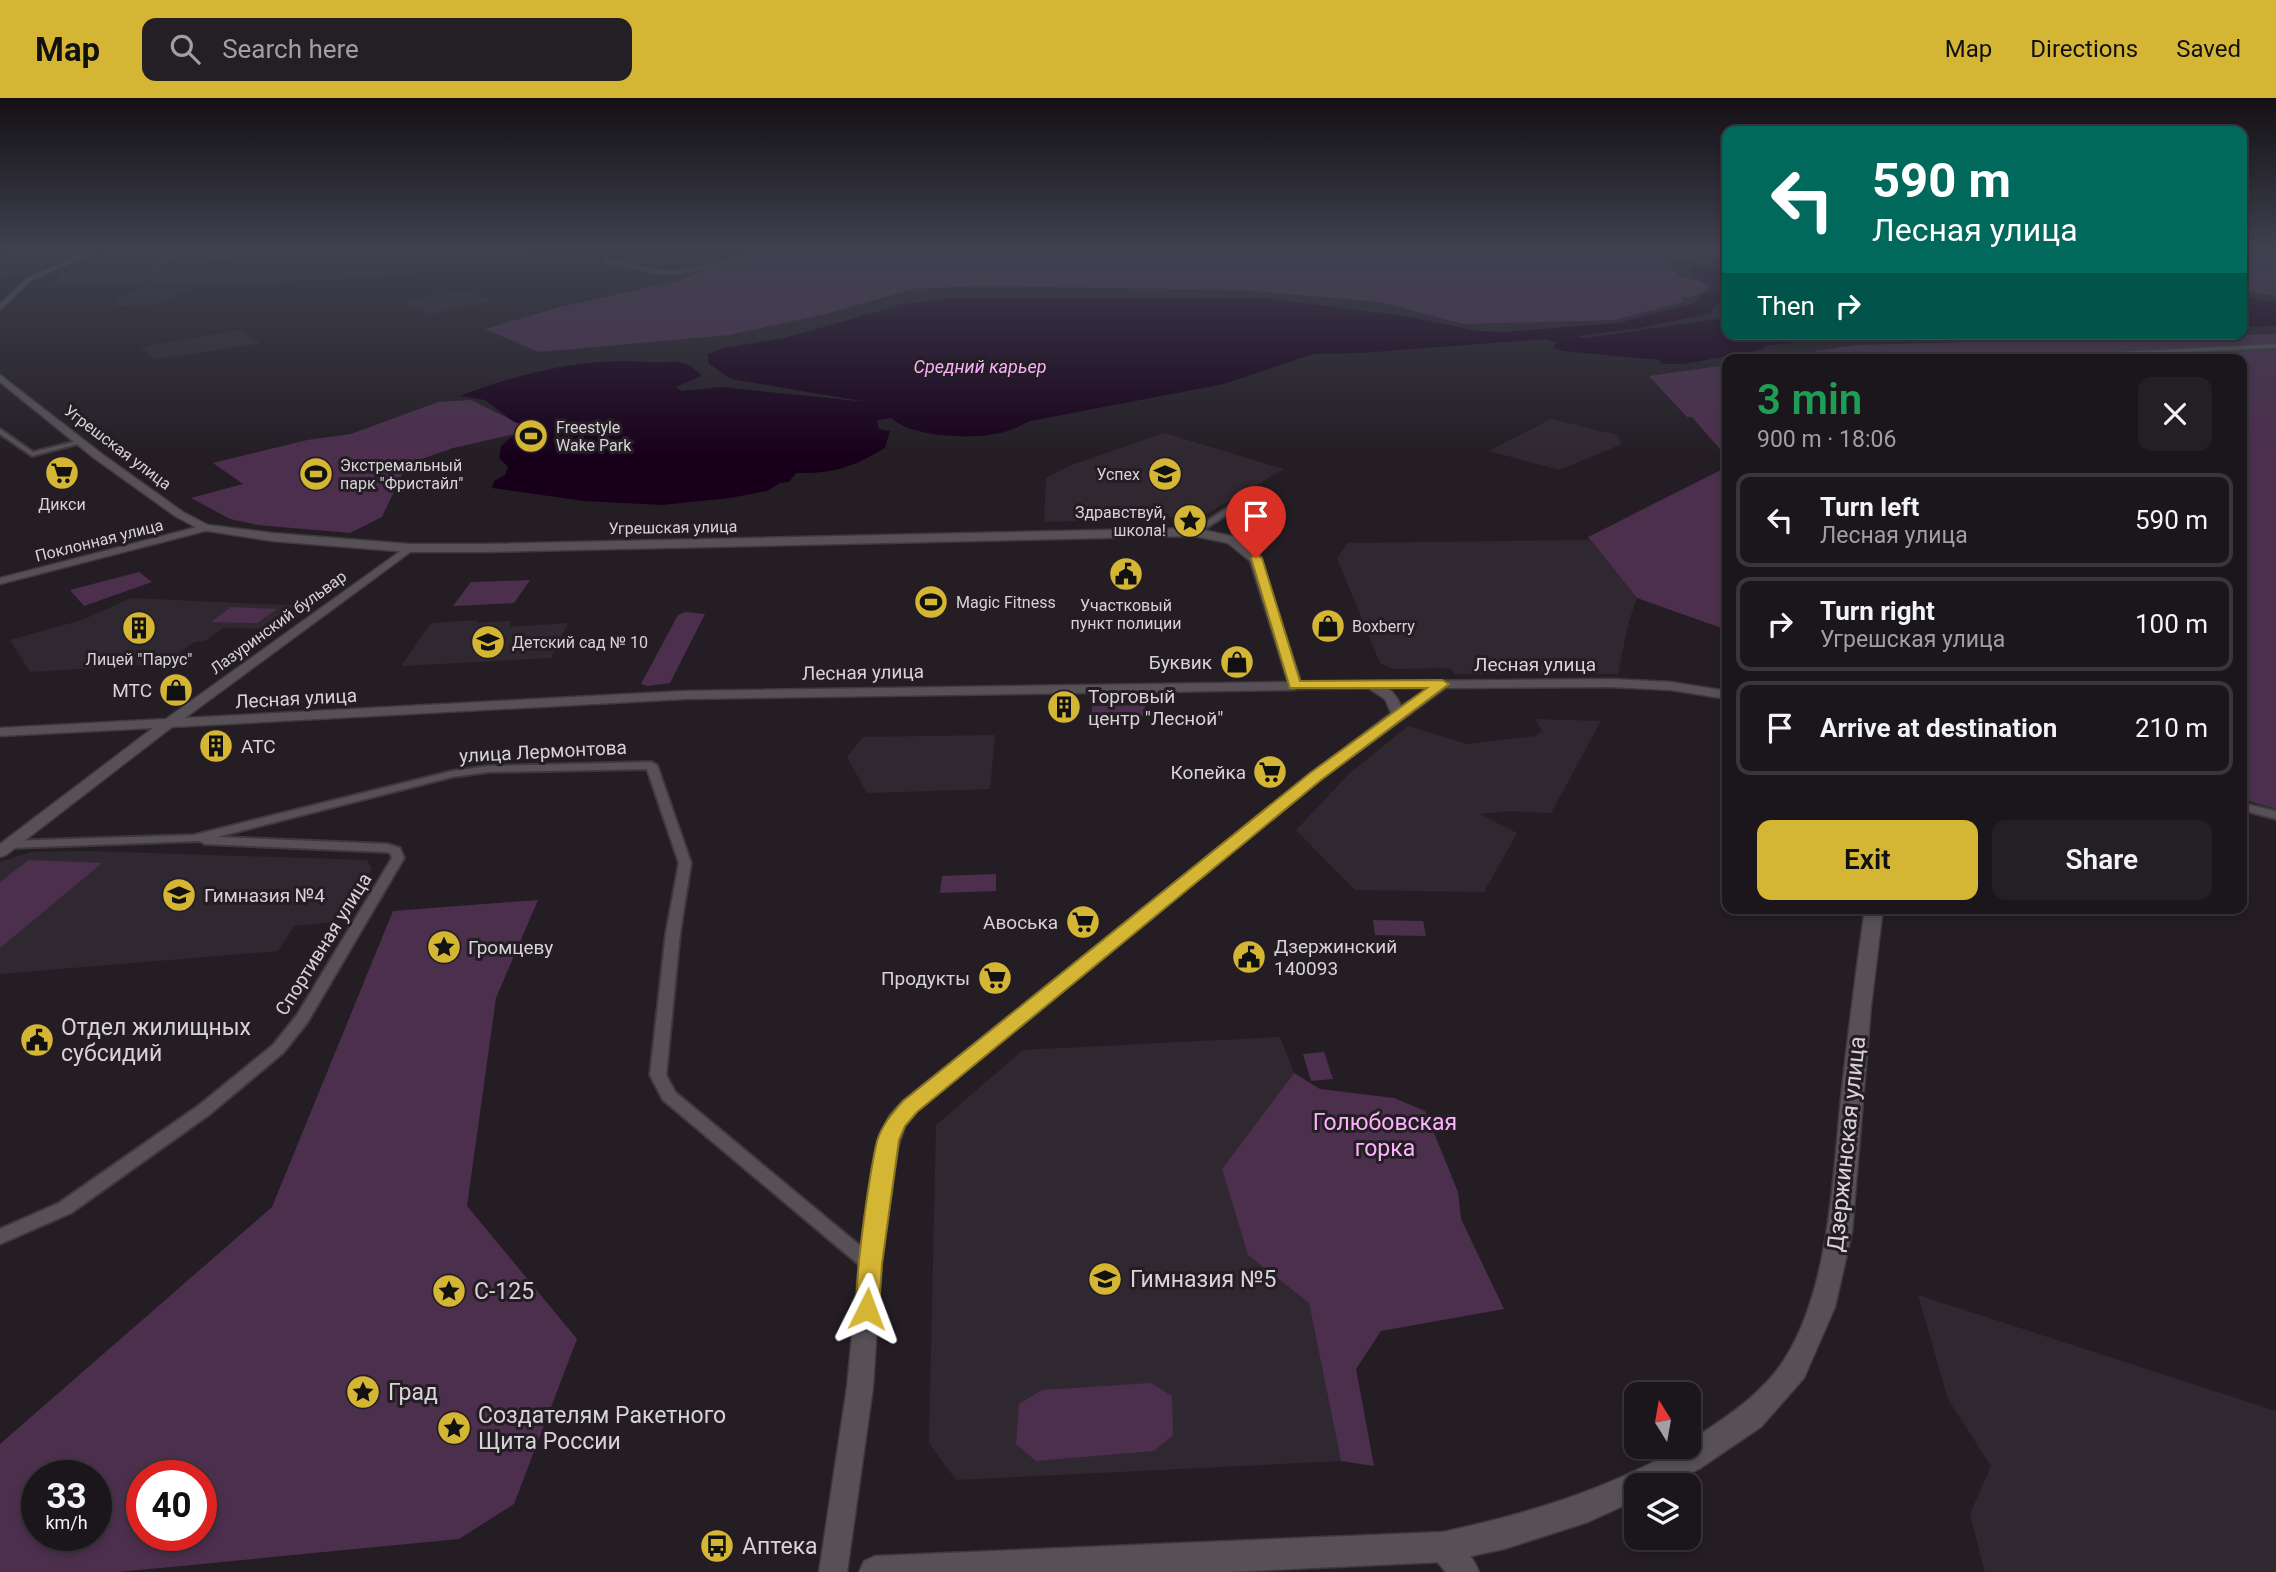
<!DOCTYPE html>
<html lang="en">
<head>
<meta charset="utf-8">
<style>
  body { margin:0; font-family:Roboto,sans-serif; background:#241f24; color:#f1f3f6; height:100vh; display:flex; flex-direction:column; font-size:26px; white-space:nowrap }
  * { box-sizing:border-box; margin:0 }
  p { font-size:23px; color:#a09fa3 }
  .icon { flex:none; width:38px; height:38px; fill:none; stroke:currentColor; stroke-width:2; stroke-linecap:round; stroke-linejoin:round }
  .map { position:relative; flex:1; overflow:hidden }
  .details { position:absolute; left:1722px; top:256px; width:525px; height:560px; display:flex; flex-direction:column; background:#1b161b; border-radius:14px; box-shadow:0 4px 10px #0003,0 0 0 2px #39353a }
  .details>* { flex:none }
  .top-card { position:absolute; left:1722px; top:28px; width:525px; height:214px; border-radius:14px; box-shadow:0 4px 10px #0003,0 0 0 2px #39353a; background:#00695c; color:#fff; overflow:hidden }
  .needle { width:46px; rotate:349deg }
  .fabs { position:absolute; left:1624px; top:1284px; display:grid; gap:14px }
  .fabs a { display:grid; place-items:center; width:77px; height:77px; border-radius:14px; background:#1b161b; box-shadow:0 4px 10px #0003,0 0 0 2px #39353a; font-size:35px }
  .speed { position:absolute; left:21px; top:1362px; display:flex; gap:14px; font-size:35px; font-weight:700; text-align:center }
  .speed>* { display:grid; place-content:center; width:91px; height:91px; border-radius:50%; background:#1b161b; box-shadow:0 4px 10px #0003,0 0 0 2px #39353a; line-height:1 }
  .speed small { font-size:18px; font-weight:400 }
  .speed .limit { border:10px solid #d22; background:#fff; color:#111 }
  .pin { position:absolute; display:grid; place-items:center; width:60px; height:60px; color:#fff; margin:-72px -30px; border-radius:50% 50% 50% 0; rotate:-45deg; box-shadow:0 0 7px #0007 }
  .pin .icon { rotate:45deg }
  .me { position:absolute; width:77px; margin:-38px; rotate:3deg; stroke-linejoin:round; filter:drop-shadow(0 0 5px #0008) }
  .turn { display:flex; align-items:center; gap:24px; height:147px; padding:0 35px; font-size:32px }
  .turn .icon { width:91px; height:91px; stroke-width:2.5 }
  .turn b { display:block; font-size:49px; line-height:60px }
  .then { display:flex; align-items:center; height:66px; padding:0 35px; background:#0003; gap:14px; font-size:26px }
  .round { display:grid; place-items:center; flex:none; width:74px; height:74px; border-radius:14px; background:#241f24 }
  .summary { display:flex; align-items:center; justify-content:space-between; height:119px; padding:0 35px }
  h1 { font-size:42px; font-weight:600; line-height:52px; color:#1e9e55 }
  .cta { display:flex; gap:14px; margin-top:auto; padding:14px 35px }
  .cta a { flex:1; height:80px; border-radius:14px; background:#d5b534; color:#111; font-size:28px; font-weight:600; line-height:80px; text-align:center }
  .cta a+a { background:#241f24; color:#f1f3f6 }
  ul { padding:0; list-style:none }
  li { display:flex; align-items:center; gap:21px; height:94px; margin:0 14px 10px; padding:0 21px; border:4px solid #39353a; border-radius:14px }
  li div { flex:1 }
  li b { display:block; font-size:26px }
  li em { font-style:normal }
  header { display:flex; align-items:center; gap:42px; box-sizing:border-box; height:98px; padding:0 35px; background:#d5b534; color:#111 }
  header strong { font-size:33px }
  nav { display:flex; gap:38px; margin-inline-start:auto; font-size:24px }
  .search { width:490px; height:63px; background:#241f24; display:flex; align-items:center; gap:18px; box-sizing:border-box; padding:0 24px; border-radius:14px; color:#a09fa3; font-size:26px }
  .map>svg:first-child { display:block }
  .built { fill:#302831 }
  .green { fill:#4c2f4d; fill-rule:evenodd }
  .water { fill:#18001a }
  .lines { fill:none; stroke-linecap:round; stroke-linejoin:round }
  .minor-casing { stroke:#3d393d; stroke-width:4 }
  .tertiary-casing { stroke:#3d393d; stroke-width:3 }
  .secondary-casing { stroke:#3d393d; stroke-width:3 }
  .minor { fill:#575157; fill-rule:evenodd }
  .tertiary { fill:#575157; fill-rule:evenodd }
  .secondary { fill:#575157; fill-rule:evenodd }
  .route { fill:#d5b534; stroke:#8a7622; stroke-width:2 }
  .labels { text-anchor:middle; stroke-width:6; stroke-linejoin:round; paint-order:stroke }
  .far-poi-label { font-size:16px; fill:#d7d3d7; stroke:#241e24; text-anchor:start }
  .far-street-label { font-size:16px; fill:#d7d3d7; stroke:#241e24 }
  .far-water-label { font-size:18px; font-style:italic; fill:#f9affb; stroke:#241e24 }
  .poi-label { font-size:19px; fill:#d7d3d7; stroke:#241e24; text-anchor:end }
  .street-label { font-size:19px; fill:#d7d3d7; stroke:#241e24 }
  .near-poi-label { font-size:23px; fill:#d7d3d7; stroke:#241e24; text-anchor:start }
  .near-park-label { font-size:23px; fill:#fcb2fe; stroke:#241e24 }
  .near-street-label { font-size:23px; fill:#d7d3d7; stroke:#241e24 }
</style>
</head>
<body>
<header>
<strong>Map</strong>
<div class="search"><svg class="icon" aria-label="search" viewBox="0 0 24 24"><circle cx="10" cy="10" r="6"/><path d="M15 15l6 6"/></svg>Search here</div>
<nav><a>Map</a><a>Directions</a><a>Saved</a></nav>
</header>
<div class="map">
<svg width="2276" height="1474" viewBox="0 0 2276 1474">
  <rect width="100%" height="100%" fill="#241e24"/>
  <g class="built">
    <path d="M21,152H68L73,157L36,173L0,179V161Z"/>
    <path d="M117,152H181L163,163L133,169L159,167L180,158L232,159L293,152L546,154L413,168L416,175L377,179L153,189L44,187L54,184L62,176L59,175Z"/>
    <path d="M189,190L161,206L107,209L136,192Z"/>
    <path d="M465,192L495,203L429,216L400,204Z"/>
    <path d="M239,232L262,245L156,261L140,249Z"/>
    <path d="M1551,321L1617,337L1622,346L1559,372L1489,353Z"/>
    <path d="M1164,335L1284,371L1203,418L1044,424L1046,380L1069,368Z"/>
    <path d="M1590,442L1637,500L1628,526L1618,576H1455L1451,571L1440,570L1393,571L1380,565L1337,460L1348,445Z"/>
    <path d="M131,500L308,508L277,531L223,530L205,543L195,544L161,566L30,574L10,542L82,522Z"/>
    <path d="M478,522L477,525L511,523L509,529L568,525L551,560L401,568L431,525Z"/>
    <path d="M1535,621L1601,623L1551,715L1509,713L1479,716L1517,735L1484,794L1355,792L1296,732L1348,677L1408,628L1467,646L1536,638L1542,633Z"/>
    <path d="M995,637L990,691L867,695L847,659L863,639Z"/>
    <path d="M90,753L367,762L372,771L343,823L294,828L278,853L0,876V764L31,754Z"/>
    <path d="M1280,939L1294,975L1222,1071L1248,1157L1309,1205L1341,1363L956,1382L929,1345L936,1027L1023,952Z"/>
    <path d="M1918,1197L2276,1313V1474H1985L1970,1416L1991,1368L1948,1301Z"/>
  </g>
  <g class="green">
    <path d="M804,152H1727V157L1664,161L1679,178L1703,184L1709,190L1691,199L1680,200L1684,203L1676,206L1615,222L1463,226L1380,204L1242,192L978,188L913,191L826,216L729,237L539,254L485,231L563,208L678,183L718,167Z"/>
    <path d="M2242,152H2276V198L2242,192Z"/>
    <path d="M2276,236V711L2242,701V261H1767L1855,247Z"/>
    <path d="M1727,267V359L1692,319H1687L1649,278Z"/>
    <path d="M471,302L532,332L453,350L407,366L382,419L350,435L258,427L230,421L191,400L243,386L213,365L307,342L351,336L438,304Z"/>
    <path d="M1727,369V532L1637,500L1588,439Z"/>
    <path d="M139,474L152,484L84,508L70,492Z"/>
    <path d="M530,482L514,505L453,508L471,484Z"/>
    <path d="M231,509L277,511L257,525L211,524Z"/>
    <path d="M685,514L705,516L670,585L647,588L641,586L678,517Z"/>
    <path d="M1145,607V618L1092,619V608Z"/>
    <path d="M29,762L102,765L0,850V784Z"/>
    <path d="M996,776V793L940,795L942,778Z"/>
    <path d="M538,802L496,900L467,1108L577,1241L514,1406L459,1441L118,1474H0V1346L272,1109L393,813ZM37,1377H96V1437H37ZM142,1377H201V1437H142Z"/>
    <path d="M1373,822L1423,823L1426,838L1375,837Z"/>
    <path d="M1324,954L1333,981L1311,983L1303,956Z"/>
    <path d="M1294,975L1320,991L1394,1000L1425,1013L1458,1094L1461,1121L1504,1211L1381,1233L1356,1271L1374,1368L1341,1363L1309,1205L1248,1157L1222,1071Z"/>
    <path d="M1151,1285L1172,1298L1173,1337L1154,1353L1036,1363L1016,1346L1019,1306L1042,1292Z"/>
  </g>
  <g class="water">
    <path d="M1727,161V201L1716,207L1711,215L1641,230L1577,238L1585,240L1719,221L1727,211V236H1936C1912,238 1888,236 1865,237C1831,238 1799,245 1766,247L1761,252L1684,266H1662L1659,262L1564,253L1553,250L1557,245L1547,241L1360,255L1313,256L1224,286L1030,323C1021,327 1013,332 1004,334C977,342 912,340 891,320L877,322L879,331L890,333L885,350C853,369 833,376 796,375L789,384L780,385L767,393L730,400L662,407L584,403L492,390L494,383L505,377L508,369L499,360L501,348L511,339L541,332L514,324L485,302L460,298C521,275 583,259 648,264C674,266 682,257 702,278L676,289L681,293L721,289L867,304L731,281L708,265V256L724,250L785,240L904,206L954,200H1261L1406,218L1478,233L1504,234L1618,225L1693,206L1699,203L1701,197L1715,191L1695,179L1691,169Z"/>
    <path d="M2242,197L2276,205V228L2242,229Z"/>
  </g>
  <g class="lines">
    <g class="minor-casing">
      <g id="minor">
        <path d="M186,152L222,157L286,152L222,160H210L189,154L158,166L154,165Z"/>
        <path d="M780,152H788L675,176L656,175L605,163L607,162L656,173L675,174Z"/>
        <path d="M2276,246V250L2026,261H1976Z"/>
        <path d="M0,331L33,354L81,342L85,344L32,358L0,336Z"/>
        <path d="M1244,399L1251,401L1197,436L1190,434Z"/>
        <path d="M651,664L657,667L691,765L680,835L666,977L675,994L876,1161L879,1166L876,1171L870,1174L864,1171L663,1002L650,977L666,835L679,765L647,671L489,674L452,679L217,739L387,746L400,750L404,760L307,925L283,955L210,1016L71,1115L0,1146V1131L59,1105L198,1008L273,947L297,917L392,760L390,755L386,754L205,746L200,743L10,750L6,749L4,746L6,743L194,737L452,673L489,668Z"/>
        <path d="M2242,705L2276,713V721L2242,712Z"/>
      </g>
    </g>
    <g class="tertiary-casing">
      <g id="tertiary">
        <path d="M82,152H88V155L80,161L30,183L0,212V206L26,181L76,159Z"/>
        <path d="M205,427L209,428V432L0,486V480Z"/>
        <path d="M409,447L413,448V452L185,620L685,593L1295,584L1302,588L1295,592L685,601L172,629L6,757L0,759V746L153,630L0,638V630L166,621Z"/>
        <path d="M1442,582L1447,583V589L1320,682L917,1013L905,1028L898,1049L881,1166L873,1289L847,1474H819L847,1289L859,1166L876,1049L889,1018L903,1003L1310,676L1391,615L1385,601L1368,590V584C1383,582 1396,595 1401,608Z"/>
        <path d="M1443,1435C1459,1442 1473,1458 1479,1474H1446L1433,1459L1429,1449L1433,1439Z"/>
      </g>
    </g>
    <g class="secondary-casing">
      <g id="secondary">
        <path d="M0,277L102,356L183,414L208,427L272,435L409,446H484L1194,430L1236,439L1260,458L1301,584L1611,581L1671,584L1727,593V601L1671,592L1611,589L1290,591L1250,463L1228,445L1194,438L484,454H409L272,443L201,432L175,418L94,360L0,284Z"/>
        <path d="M1865,810H1883L1871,908L1852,1134L1835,1209L1804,1280L1761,1329L1699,1371L1665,1388H1636V1402L1588,1424L1504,1451L1443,1464L1227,1474H859L864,1463L875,1458L1443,1434C1526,1416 1607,1392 1681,1349H1689V1344C1723,1321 1761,1298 1784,1262C1829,1193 1833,1080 1841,1000C1848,936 1856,873 1865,810Z"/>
      </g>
    </g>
    <use href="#minor" class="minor"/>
    <use href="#tertiary" class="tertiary"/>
    <use href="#secondary" class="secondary"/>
  </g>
  <linearGradient id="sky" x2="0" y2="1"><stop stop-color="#141014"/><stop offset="0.42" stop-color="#3f4150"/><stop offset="1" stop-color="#3f4150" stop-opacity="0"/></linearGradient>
  <rect width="2276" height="358" fill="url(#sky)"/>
  <path class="route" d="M1256,457L1262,460L1300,583L1442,582L1449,586L1321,682L917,1014L905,1028L899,1042L882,1166L879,1211L876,1218L867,1221L859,1218C850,1200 871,1069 877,1043C882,1027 892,1015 903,1003L1310,675L1427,590H1290L1251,460Z"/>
  <defs>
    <g id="stadium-disc" transform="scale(1.75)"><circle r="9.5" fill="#d5b534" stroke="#241e24"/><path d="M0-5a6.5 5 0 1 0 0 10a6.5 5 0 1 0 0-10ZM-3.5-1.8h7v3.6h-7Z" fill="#111"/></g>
    <g id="supermarket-disc" transform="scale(1.75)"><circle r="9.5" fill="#d5b534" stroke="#241e24"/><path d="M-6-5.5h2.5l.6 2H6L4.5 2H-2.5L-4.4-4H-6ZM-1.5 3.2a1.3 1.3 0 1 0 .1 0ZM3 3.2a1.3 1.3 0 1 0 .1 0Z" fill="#111"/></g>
    <g id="school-disc" transform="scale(1.75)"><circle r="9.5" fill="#d5b534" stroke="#241e24"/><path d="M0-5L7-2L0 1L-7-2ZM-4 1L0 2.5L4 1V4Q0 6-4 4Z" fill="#111"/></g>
    <g id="sight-disc" transform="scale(1.75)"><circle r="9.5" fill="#d5b534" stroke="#241e24"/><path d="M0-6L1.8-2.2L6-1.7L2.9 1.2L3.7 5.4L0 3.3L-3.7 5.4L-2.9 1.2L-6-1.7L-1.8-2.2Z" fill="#111"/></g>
    <g id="civic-disc" transform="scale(1.75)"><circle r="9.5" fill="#d5b534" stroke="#241e24"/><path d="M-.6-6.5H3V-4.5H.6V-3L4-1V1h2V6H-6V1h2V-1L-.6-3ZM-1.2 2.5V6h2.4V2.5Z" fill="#111"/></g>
    <g id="shop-disc" transform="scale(1.75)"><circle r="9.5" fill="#d5b534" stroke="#241e24"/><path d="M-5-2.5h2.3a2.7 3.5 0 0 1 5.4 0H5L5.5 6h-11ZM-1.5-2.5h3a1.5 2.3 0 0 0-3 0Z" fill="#111"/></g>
    <g id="building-disc" transform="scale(1.75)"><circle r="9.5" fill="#d5b534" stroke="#241e24"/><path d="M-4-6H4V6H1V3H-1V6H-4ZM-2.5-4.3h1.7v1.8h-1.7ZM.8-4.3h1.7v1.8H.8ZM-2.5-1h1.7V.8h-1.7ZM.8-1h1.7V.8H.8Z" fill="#111"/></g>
    <g id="bus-disc" transform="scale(1.75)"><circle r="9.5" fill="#d5b534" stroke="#241e24"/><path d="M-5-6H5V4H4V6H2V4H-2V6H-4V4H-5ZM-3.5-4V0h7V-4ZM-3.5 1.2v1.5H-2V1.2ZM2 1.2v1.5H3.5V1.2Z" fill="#111"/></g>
  </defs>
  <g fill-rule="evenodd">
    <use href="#stadium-disc" x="531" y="338"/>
    <use href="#supermarket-disc" x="62" y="375"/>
    <use href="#stadium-disc" x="316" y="376"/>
    <use href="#school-disc" x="1165" y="376"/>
    <use href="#sight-disc" x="1190" y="423"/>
    <use href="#civic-disc" x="1126" y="476"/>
    <use href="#stadium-disc" x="931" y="504"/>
    <use href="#shop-disc" x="1328" y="528"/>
    <use href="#building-disc" x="139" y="530"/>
    <use href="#school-disc" x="488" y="544"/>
    <use href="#shop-disc" x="1237" y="564"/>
    <use href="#shop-disc" x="176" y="592"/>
    <use href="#building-disc" x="1064" y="609"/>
    <use href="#building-disc" x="216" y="648"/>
    <use href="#supermarket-disc" x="1270" y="674"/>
    <use href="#school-disc" x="179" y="797"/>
    <use href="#supermarket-disc" x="1083" y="824"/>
    <use href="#sight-disc" x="444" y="849"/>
    <use href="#civic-disc" x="1249" y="859"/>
    <use href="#supermarket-disc" x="995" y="880"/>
    <use href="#civic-disc" x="37" y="942"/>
    <use href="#school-disc" x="1105" y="1181"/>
    <use href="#sight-disc" x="449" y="1193"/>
    <use href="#sight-disc" x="363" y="1294"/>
    <use href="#sight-disc" x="454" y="1330"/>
    <use href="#bus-disc" x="717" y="1448"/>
  </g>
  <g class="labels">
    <g class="far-poi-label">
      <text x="556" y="335">Freestyle<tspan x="556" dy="18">Wake Park</tspan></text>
      <text x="340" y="373">Экстремальный<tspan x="340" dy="18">парк "Фристайл"</tspan></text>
      <text x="1140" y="382" text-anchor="end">Успех</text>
      <text x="62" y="412" text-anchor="middle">Дикси</text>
      <text x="1166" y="420" text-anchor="end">Здравствуй,<tspan x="1166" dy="18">школа!</tspan></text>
      <text x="956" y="510">Magic Fitness</text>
      <text x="1126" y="513" text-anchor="middle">Участковый<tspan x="1126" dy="18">пункт полиции</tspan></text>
      <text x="1352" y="534">Boxberry</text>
      <text x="512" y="550">Детский сад № 10</text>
      <text x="139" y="567" text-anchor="middle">Лицей "Парус"</text>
    </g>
    <g class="far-street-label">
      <text transform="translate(118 349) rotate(37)" y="6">Угрешская улица</text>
      <text transform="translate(673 429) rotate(-1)" y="6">Угрешская улица</text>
      <text transform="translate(99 442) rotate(-14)" y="6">Поклонная улица</text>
      <text transform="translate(278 524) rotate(-36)" y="6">Лазуринский бульвар</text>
    </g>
    <g class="far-water-label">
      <text x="980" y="275">Средний карьер</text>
    </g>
    <g class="poi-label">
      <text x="1212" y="571">Буквик</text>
      <text x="152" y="599">МТС</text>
      <text x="1088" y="605" text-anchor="start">Торговый<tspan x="1088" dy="22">центр "Лесной"</tspan></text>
      <text x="241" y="655" text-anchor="start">АТС</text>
      <text x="1246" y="681">Копейка</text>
      <text x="204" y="804" text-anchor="start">Гимназия №4</text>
      <text x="1058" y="831">Авоська</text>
      <text x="1274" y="855" text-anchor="start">Дзержинский<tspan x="1274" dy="22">140093</tspan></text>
      <text x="468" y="856" text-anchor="start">Громцеву</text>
      <text x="970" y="887">Продукты</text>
    </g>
    <g class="street-label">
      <text x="1535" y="573">Лесная улица</text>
      <text transform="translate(863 574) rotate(-1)" y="7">Лесная улица</text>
      <text transform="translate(296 600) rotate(-3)" y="7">Лесная улица</text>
      <text transform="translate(543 653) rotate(-3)" y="7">улица Лермонтова</text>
      <text transform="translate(323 846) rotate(-58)" y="7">Спортивная улица</text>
    </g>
    <g class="near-poi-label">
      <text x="61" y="937">Отдел жилищных<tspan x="61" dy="26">субсидий</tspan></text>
      <text x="1130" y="1189">Гимназия №5</text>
      <text x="474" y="1201">С-125</text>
      <text x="388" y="1302">Град</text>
      <text x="478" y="1325">Создателям Ракетного<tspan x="478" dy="26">Щита России</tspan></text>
      <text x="742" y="1456">Аптека</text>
    </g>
    <g class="near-park-label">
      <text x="1385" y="1032">Голюбовская<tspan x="1385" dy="26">горка</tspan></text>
    </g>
    <g class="near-street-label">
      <text transform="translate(1846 1046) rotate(-84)" y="8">Дзержинская улица</text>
    </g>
  </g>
</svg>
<div class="fabs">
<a><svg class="needle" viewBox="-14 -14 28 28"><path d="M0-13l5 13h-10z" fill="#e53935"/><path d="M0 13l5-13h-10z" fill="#a09fa3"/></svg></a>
<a><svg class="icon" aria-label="layers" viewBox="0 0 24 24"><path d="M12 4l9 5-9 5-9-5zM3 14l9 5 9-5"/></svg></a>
</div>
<div class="speed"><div>33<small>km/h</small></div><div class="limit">40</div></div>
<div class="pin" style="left:1256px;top:460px;background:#d93025"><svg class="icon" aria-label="arrive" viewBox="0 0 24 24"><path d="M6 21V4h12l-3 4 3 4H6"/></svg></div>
<svg class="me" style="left:867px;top:1211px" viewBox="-20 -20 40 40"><path d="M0-17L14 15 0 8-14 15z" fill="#d5b534" stroke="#fff" stroke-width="4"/></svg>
<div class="top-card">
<div class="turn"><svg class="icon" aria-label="left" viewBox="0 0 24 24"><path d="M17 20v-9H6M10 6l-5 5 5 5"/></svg><div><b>590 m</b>Лесная улица</div></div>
<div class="then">Then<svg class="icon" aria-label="right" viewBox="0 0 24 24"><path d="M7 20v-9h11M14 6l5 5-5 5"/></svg></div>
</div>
<section class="details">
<div class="summary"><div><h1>3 min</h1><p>900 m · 18:06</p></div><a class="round"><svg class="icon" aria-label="close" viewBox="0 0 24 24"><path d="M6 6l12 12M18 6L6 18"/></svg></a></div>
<ul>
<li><svg class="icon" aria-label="left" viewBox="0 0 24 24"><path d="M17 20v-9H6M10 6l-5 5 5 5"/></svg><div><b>Turn left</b><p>Лесная улица</p></div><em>590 m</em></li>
<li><svg class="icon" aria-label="right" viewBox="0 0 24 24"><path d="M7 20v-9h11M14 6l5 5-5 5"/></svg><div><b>Turn right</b><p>Угрешская улица</p></div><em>100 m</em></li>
<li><svg class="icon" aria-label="arrive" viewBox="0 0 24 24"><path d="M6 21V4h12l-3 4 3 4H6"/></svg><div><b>Arrive at destination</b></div><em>210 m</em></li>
</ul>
<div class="cta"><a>Exit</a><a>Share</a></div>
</section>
</div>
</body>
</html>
